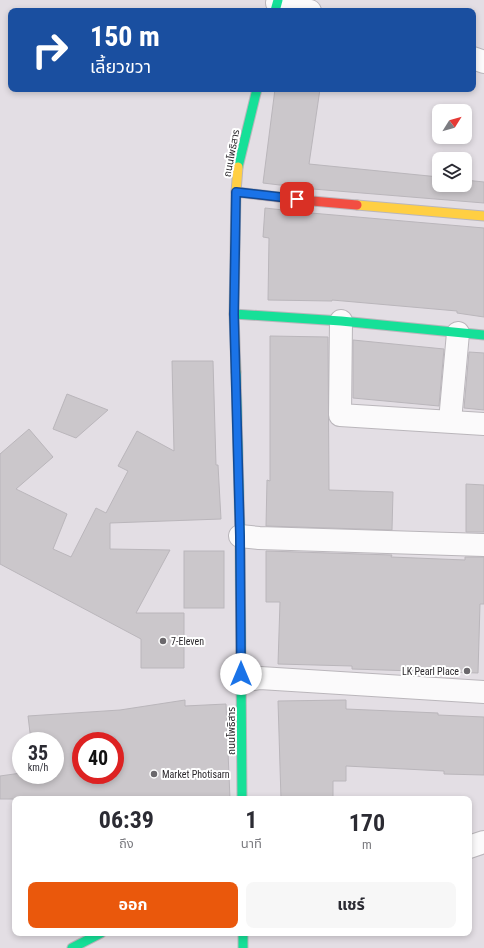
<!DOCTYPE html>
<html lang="th">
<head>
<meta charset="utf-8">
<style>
  body { margin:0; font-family:"Roboto Condensed","Noto Sans Thai",sans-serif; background:#f7f7f7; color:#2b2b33; height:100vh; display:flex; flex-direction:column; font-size:15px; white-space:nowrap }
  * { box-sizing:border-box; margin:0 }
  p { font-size:13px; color:#7c7c81 }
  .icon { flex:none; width:22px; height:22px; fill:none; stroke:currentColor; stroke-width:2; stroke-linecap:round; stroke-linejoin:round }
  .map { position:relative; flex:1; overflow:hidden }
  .panel { position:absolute; left:12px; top:796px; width:460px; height:140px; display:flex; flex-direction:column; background:#fff; border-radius:8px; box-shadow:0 2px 6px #0003 }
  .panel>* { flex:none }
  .banner { position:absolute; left:8px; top:8px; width:468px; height:84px; border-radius:8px; box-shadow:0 2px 6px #0003; background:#1a4fa0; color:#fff; overflow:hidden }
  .needle { width:26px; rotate:53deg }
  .controls { position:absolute; left:432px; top:104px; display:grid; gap:8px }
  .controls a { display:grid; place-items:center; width:40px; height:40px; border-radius:8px; background:#fff; box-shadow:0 2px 6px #0003; font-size:20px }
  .speed { position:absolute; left:12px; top:732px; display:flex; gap:8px; font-size:20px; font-weight:700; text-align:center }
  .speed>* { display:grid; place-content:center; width:52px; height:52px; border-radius:50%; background:#fff; box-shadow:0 2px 6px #0003; line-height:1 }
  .speed small { font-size:10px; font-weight:400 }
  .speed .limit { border:6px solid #d22; background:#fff; color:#111 }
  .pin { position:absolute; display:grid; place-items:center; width:34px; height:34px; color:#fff; margin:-17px; border-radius:8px; box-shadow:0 2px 6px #0006 }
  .me { position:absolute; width:44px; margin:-22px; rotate:0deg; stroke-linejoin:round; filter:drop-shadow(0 0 3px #0008) }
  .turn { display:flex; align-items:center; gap:14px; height:84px; padding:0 16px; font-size:18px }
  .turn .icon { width:52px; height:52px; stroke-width:2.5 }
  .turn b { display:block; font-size:28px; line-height:34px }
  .eta { display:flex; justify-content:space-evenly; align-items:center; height:68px; text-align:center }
  .eta b { font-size:24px; font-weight:700; line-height:28px }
  .primary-button { display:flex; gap:8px; margin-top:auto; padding:8px 16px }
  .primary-button a { flex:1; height:46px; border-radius:8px; background:#ea580c; color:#fff; font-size:16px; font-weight:700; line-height:46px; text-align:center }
  .primary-button a+a { background:#f7f7f7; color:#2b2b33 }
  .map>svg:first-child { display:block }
  .building { fill:#cbc7cb; stroke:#bab6bb; fill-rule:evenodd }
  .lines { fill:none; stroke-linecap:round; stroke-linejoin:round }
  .street-casing { stroke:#bab6bb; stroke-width:24 }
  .fast-casing { stroke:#bab6bb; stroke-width:11 }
  .slow-casing { stroke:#bab6bb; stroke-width:11 }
  .jam-casing { stroke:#bab6bb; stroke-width:11 }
  .street { stroke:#fbfafb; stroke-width:22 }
  .fast { stroke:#16e098; stroke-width:9 }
  .slow { stroke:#ffcf43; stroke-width:9 }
  .jam { stroke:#f24e42; stroke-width:9 }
  .route-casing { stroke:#114b97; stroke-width:10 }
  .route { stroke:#1a73e8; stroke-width:7 }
  .poi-dot { fill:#6b686c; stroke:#fff; stroke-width:1.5 }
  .labels { text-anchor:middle; stroke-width:4; stroke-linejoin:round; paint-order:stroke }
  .street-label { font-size:10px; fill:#2b282c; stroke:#fff }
  .poi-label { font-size:10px; fill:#2b282c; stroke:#fff; text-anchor:start }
</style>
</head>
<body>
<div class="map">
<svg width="484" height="948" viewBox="0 0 484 948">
  <rect width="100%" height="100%" fill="#e3dee4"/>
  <g class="building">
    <path d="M275,89H320L309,164L439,177V185H465V180L484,182V203L313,189L263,183Z"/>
    <path d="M265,208L311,213L484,228V317L457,313V311L332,300V301L268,300L269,238L263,237Z"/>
    <path d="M270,336L328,337L329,490L393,492L392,530L266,526L267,480L270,481Z"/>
    <path d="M353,340L444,349L439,406L353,398Z"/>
    <path d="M469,352L484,353V410L464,408Z"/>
    <path d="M172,361H213L216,465H218L221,519L110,523V549L170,550L136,613H184V668H141V639L0,564V454L29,429L53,457L16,489L67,514L53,549L71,557L96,508L106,513L128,471L118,466L137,431L174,451Z"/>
    <path d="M67,394L108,410L76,438L53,429Z"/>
    <path d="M466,484L484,485V532H466Z"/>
    <rect x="184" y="551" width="40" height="57"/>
    <path d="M266,551L392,555L391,557L465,560V557H484V604H480L478,673L352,669V666L278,664L280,602H266Z"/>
    <path d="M185,700V706L226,704L230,799H0V776L21,773V775H55V741H31L28,716L120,710ZM115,737V775H81V740Z"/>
    <path d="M346,700V709L438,713V715L484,717V775L444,774V771L346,766V781H333V799H281L278,701Z"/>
  </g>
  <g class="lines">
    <g class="street-casing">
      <g id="street">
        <path d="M277,3L310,11"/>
        <path d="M473,58L484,62"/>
        <path d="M341,321L340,415L484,424"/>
        <path d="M450,421L458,333"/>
        <path d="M240,536L259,538L484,545"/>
        <path d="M242,681L260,678L484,692"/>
        <path d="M469,847L484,842"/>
      </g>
    </g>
    <g class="fast-casing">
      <g id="fast">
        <path d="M275,11L278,0"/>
        <path d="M238,167L257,89"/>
        <path d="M234,314L341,321L484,335"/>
        <path d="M236,372L240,536L242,799"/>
        <path d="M243,933V948"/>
        <path d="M72,948L101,933"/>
      </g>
    </g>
    <g class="slow-casing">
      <g id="slow">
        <path d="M357,205L484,216"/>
        <path d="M236,372L234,314L236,192L238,167"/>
      </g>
    </g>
    <g class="jam-casing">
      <path id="jam" d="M236,192L312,201L357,205"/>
    </g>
    <use href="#street" class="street"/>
    <use href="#fast" class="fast"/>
    <use href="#slow" class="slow"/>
    <use href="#jam" class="jam"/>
  </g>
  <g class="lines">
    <g class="route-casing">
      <path id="route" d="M241,674L240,536L234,314L236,192L297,199"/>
    </g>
    <use href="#route" class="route"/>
  </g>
  <g class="poi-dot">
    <circle cx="163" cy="641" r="4"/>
    <circle cx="467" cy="671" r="4"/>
    <circle cx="154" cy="774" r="4"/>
  </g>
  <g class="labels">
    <g class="street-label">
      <text transform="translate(231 153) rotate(-79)" y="4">ถนนโพธิสาร</text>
      <text transform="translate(231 731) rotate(-90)" y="4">ถนนโพธิสาร</text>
    </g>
    <g class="poi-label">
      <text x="171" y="645">7-Eleven</text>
      <text x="459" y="675" text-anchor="end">LK Pearl Place</text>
      <text x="162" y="778">Market Photisarn</text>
    </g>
  </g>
</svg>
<div class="controls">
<a><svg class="needle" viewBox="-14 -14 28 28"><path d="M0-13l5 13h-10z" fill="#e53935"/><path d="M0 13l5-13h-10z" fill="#7c7c81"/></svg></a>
<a><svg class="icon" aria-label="layers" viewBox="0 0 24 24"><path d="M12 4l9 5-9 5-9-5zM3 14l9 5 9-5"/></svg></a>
</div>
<div class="speed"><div>35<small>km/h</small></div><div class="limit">40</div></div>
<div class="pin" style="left:297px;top:199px;background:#d93025"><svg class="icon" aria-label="arrive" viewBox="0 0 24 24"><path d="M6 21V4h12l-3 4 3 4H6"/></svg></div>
<svg class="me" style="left:241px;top:674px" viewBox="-20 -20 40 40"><circle r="19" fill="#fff"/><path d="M0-13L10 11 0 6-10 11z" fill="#1a73e8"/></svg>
<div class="banner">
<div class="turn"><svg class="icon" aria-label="right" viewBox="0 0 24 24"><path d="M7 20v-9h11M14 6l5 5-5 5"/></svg><div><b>150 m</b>เลี้ยวขวา</div></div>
</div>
<section class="panel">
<div class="eta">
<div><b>06:39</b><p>ถึง</p></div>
<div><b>1</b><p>นาที</p></div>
<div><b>170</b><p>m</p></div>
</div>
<div class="primary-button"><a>ออก</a><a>แชร์</a></div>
</section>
</div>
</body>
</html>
